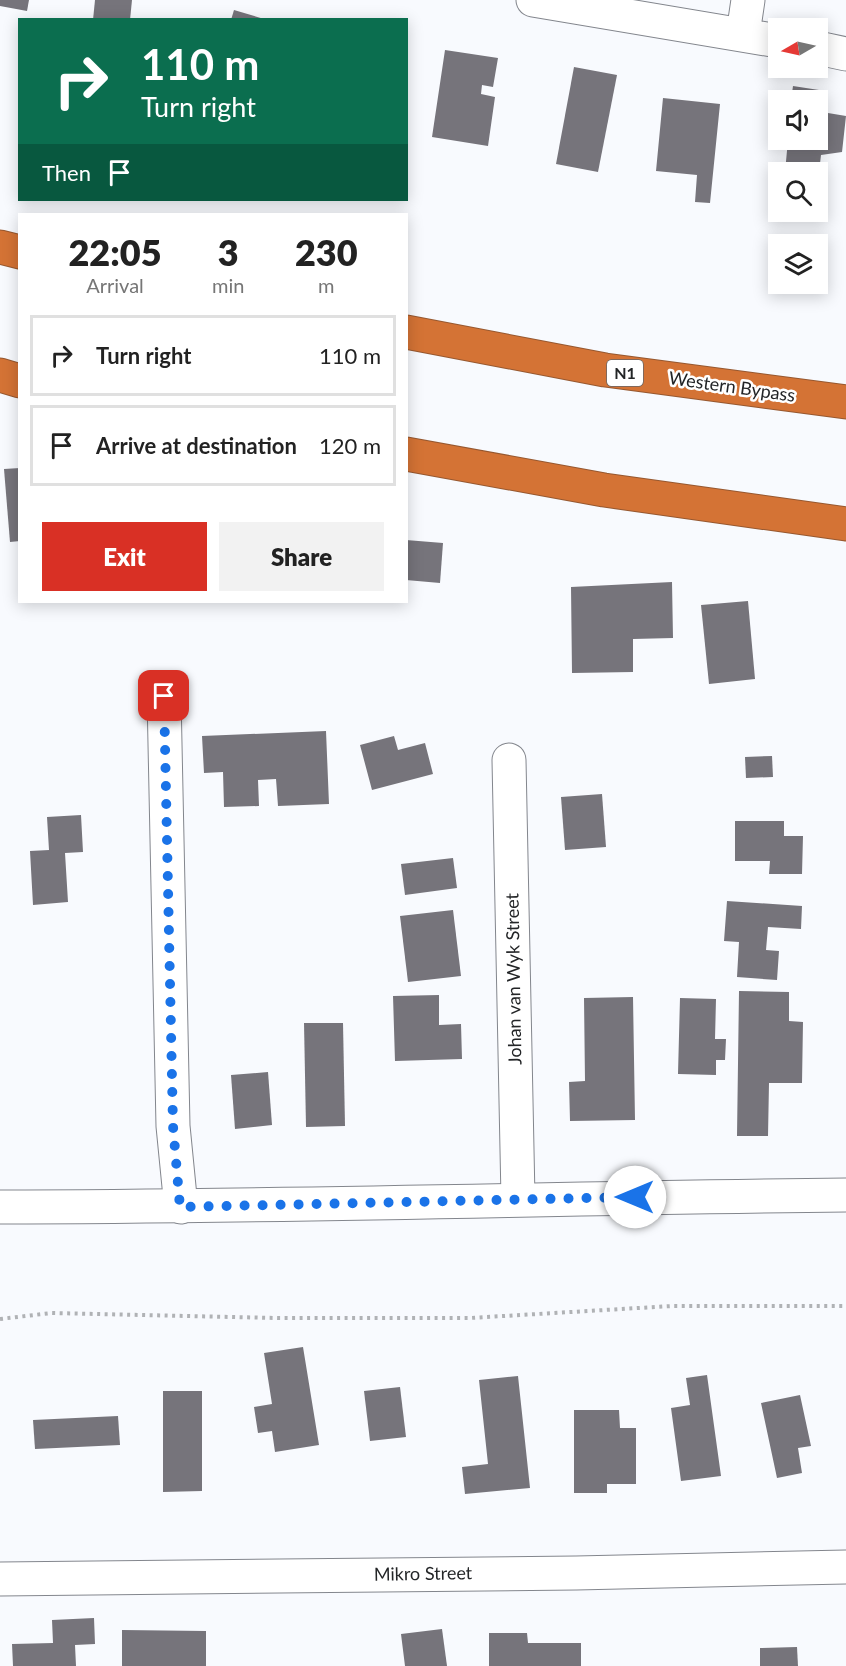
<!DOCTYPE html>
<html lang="en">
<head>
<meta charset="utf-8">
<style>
  body { margin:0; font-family:Lato,sans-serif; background:#f2f2f2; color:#222; height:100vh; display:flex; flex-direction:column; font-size:22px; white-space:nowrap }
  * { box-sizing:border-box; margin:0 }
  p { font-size:20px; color:#767676 }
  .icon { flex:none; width:33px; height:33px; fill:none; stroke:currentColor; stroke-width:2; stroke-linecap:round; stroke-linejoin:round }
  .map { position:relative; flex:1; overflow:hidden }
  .side { position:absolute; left:18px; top:213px; width:390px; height:390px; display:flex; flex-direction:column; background:#fff; border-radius:0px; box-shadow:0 3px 15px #0003 }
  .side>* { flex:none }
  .guide { position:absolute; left:18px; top:18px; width:390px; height:183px; border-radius:0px; box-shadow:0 3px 15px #0003; background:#0b6e4f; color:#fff; overflow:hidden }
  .needle { width:39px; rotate:261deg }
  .controls { position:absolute; left:768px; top:18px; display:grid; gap:12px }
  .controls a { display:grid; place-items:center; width:60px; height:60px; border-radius:0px; background:#fff; box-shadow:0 3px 15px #0003; font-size:30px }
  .pin { position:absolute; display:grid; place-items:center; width:51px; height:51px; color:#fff; margin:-26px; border-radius:12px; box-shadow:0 3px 9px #0006 }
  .me { position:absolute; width:66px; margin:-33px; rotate:270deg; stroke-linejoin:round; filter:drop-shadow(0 0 4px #0008) }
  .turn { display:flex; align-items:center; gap:21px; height:126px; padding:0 24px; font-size:27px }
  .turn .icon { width:78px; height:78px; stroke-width:2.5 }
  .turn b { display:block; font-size:42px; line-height:51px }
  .then { display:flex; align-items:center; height:57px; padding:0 24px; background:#0003; gap:12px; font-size:22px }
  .eta { display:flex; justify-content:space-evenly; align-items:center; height:102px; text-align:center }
  .eta b { font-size:36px; font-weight:800; line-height:42px }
  .primary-button { display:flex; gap:12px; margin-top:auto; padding:12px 24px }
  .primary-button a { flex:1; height:69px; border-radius:0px; background:#d93025; color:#fff; font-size:24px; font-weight:800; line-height:69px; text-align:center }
  .primary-button a+a { background:#f2f2f2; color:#222 }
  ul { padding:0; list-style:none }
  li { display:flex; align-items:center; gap:18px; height:81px; margin:0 12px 9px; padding:0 12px; border:3px solid #e0e0e0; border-radius:0px }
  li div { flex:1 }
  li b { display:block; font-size:22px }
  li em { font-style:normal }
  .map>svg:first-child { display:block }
  .building { fill:#76747b }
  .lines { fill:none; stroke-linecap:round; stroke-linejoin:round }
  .minor-casing { stroke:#83868d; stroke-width:35 }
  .highway-casing { stroke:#965830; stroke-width:35 }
  .path { stroke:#b0b2b5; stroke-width:4; stroke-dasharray:3 4.5; stroke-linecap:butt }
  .minor { stroke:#fff; stroke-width:33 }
  .highway { stroke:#d47335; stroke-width:33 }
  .route { stroke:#1a73e8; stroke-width:10; stroke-dasharray:0 18 }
  .labels { text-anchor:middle; stroke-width:5; stroke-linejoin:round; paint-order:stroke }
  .shield { fill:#fff; stroke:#656668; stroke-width:1.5 }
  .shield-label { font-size:16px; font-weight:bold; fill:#232527 }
  .street-label { font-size:18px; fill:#232527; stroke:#fff }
</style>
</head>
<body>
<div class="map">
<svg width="846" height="1666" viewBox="0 0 846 1666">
  <rect width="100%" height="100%" fill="#f8fafe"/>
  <g class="building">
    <path d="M0,0H29L27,11L0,6Z"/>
    <path d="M95,0H132L130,20H93Z"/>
    <path d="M234,10L264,19V20H231Z"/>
    <path d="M445,50L498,58L493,87L482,85L481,94L495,97L488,146L432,137Z"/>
    <path d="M574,67L617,75L598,172L556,164Z"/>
    <path d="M793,86L819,90L822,112L846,116L842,152L821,155L819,172H785L788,140H818V100H791Z"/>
    <path d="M663,98L720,104L710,203L695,202L697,175L656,171Z"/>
    <path d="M20,468V541L10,542L4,469Z"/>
    <path d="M406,540L443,543L440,583L406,580Z"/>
    <path d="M672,582L673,638L633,639V672L572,673L571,587Z"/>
    <path d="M748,601L755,679L709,684L701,605Z"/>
    <path d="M326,731L329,804L278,806L276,779L258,780L259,806L224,807L223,772L204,773L202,736Z"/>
    <path d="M394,736L398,750L425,743L433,774L372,790L360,745Z"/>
    <path d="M772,756L773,777L746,778L745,757Z"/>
    <path d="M602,794L606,847L565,850L561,797Z"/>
    <path d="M81,815L83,852L65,853L68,902L33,905L30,851L49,850L47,817Z"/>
    <path d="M735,821H784V836H803L802,874H769L770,861H735Z"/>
    <path d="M453,858L457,888L405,895L401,864Z"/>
    <path d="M727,901L802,906L801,929L768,927L766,950L779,951L777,980L737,977L739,942L724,941Z"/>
    <path d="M453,910L461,976L408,982L400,916Z"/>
    <path d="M739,991L789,992V1021L803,1022L802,1083H769L768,1136H737Z"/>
    <path d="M439,995V1025L461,1024L462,1059L395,1061L393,996Z"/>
    <path d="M633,997L635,1120L570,1121L569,1082L585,1081L584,998Z"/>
    <path d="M680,998L716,999L715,1039H726L725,1060H716V1075L678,1074Z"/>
    <path d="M304,1023H343L345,1126L306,1127Z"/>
    <path d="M268,1072L272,1125L235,1129L231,1075Z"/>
    <path d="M303,1347L319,1445L275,1452L272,1431L258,1433L254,1407L272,1404L264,1353Z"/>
    <path d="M707,1375L721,1476L681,1481L671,1408L690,1405L686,1378Z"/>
    <path d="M518,1376L530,1488L465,1494L462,1467L488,1464L479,1380Z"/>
    <path d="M400,1387L406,1437L370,1441L364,1391Z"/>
    <path d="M163,1391H202V1491L163,1492Z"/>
    <path d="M800,1395L811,1446L798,1448L802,1473L777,1478L761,1403Z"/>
    <path d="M574,1410H619L620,1428H636V1484H607V1493H574Z"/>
    <path d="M118,1416L120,1445L35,1449L33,1420Z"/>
    <path d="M94,1618L95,1644L75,1645L76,1666H13L12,1644L53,1643L52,1620Z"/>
    <path d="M442,1629L447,1666H405L401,1634Z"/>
    <path d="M122,1630L206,1631V1666H122Z"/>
    <path d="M489,1633H527L528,1643H581V1666H489Z"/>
    <path d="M797,1647L798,1666H760V1648Z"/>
  </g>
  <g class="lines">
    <g class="minor-casing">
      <g id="minor">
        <path d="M533,0L778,41"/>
        <path d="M743,34L748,0"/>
        <path d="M818,48L846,54"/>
        <path d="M164,696L173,1126L181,1207"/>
        <path d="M509,760L518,1198"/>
        <path d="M0,1207C282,1207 564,1198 846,1195"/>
        <path d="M0,1579L576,1573L846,1567"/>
      </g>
    </g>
    <g class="highway-casing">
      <g id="highway">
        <path d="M0,247L20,252"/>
        <path d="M406,332L605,370L846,402"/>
        <path d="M0,375L20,381"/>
        <path d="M406,454L604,490L846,524"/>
      </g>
    </g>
    <path class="path" d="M0,1319L51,1313L278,1318H470L672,1306H846"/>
    <use href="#minor" class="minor"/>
    <use href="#highway" class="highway"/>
  </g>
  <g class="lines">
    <path class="route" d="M164,696L173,1126L180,1207L635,1197"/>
  </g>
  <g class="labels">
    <rect class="shield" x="607" y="360" width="36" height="26" rx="4.5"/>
    <g class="shield-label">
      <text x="625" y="379">N1</text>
    </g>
    <g class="street-label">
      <text transform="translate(732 387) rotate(8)" y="6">Western Bypass</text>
      <text transform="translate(514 979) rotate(-91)" y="6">Johan van Wyk Street</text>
      <text transform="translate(423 1574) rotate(-1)" y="6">Mikro Street</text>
    </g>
  </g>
</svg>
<div class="controls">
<a><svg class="needle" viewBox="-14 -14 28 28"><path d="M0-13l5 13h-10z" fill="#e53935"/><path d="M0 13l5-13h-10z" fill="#767676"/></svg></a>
<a><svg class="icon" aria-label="sound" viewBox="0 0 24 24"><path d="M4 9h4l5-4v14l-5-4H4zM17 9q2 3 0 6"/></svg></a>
<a><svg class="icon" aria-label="search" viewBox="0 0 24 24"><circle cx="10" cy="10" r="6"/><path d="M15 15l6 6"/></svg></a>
<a><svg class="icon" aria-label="layers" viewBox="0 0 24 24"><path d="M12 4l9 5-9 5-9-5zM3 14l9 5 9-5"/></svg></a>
</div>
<div class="pin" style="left:164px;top:696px;background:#d93025"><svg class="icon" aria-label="arrive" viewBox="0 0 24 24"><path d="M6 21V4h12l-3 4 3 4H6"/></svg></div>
<svg class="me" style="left:635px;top:1197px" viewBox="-20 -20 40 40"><circle r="19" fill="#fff"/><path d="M0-13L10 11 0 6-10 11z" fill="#1a73e8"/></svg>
<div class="guide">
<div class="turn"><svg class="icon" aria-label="right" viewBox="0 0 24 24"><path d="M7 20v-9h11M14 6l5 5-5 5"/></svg><div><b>110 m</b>Turn right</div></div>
<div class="then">Then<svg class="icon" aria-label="arrive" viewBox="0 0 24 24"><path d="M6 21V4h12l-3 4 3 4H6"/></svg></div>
</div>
<section class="side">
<div class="eta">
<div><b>22:05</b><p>Arrival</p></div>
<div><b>3</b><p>min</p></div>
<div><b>230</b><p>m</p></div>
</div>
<ul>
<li><svg class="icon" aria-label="right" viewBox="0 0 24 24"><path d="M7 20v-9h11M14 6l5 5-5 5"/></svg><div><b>Turn right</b></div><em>110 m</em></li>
<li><svg class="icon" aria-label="arrive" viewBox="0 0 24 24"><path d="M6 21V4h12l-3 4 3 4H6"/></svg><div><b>Arrive at destination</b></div><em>120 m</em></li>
</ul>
<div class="primary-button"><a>Exit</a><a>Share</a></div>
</section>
</div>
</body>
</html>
